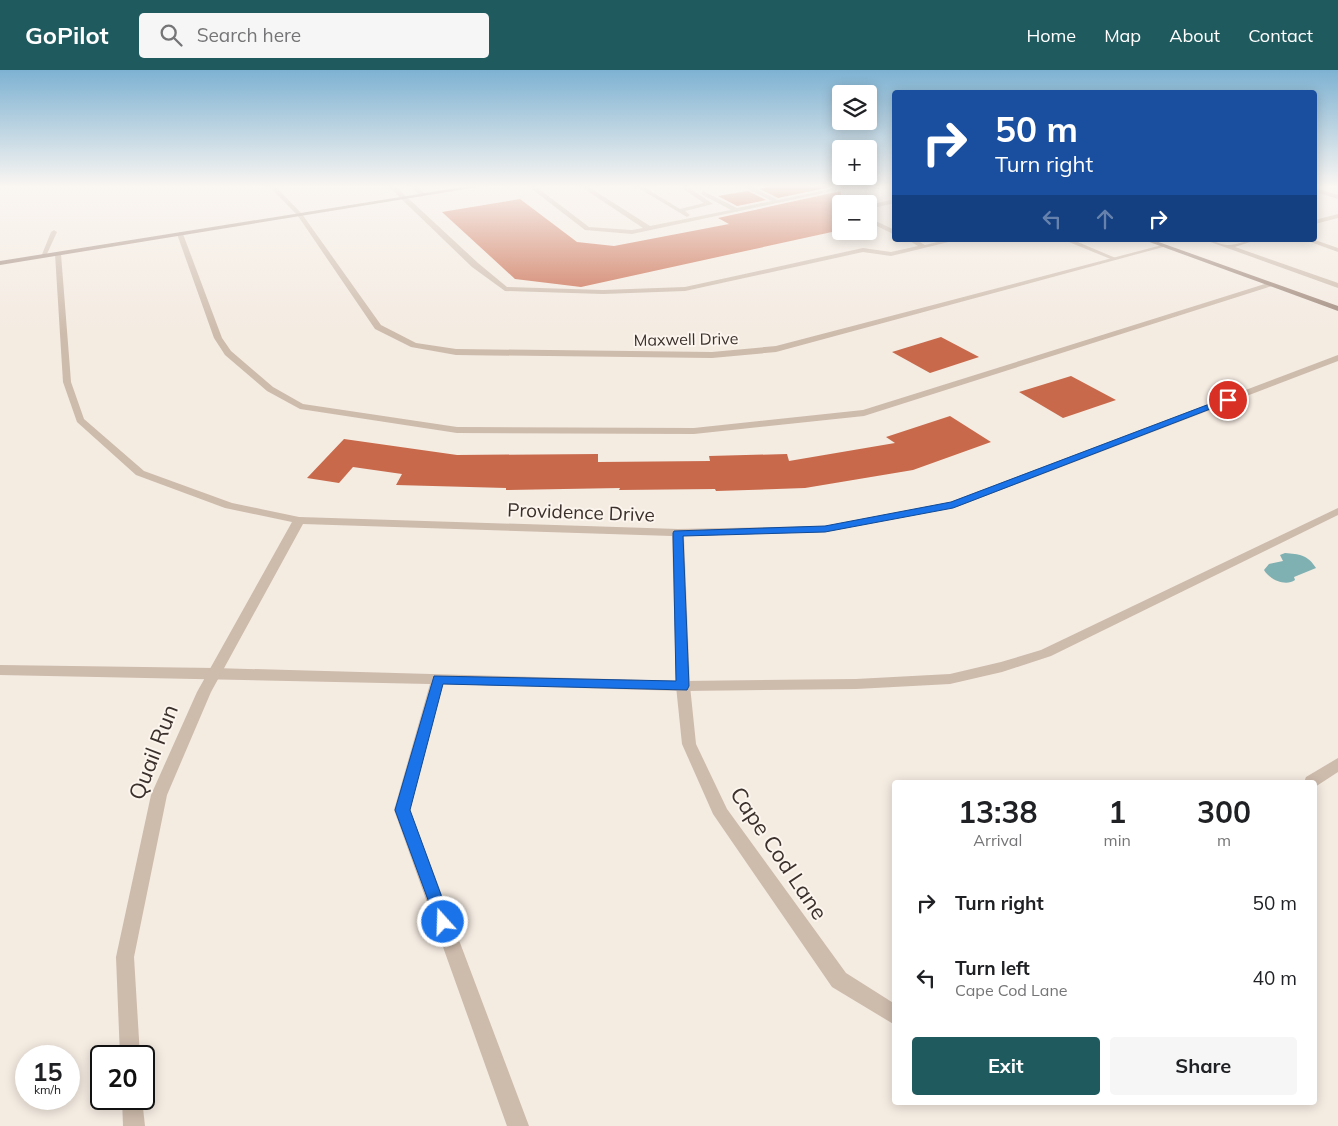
<!DOCTYPE html>
<html lang="en">
<head>
<meta charset="utf-8">
<style>
  body { margin:0; font-family:Mulish,sans-serif; background:#f6f6f6; color:#202124; height:100vh; display:flex; flex-direction:column; font-size:19px; white-space:nowrap }
  * { box-sizing:border-box; margin:0 }
  p { font-size:16px; color:#757577 }
  .icon { flex:none; width:28px; height:28px; fill:none; stroke:currentColor; stroke-width:2; stroke-linecap:round; stroke-linejoin:round }
  .map { position:relative; flex:1; overflow:hidden }
  .sheet { position:absolute; left:892px; top:710px; width:425px; height:325px; display:flex; flex-direction:column; background:#fff; border-radius:5px; box-shadow:0 2px 12px #0003 }
  .sheet>* { flex:none }
  .guide { position:absolute; left:892px; top:20px; width:425px; height:152px; border-radius:5px; box-shadow:0 2px 12px #0003; background:#1a4fa0; color:#fff; overflow:hidden }
  .tools { position:absolute; left:832px; top:15px; display:grid; gap:10px }
  .tools a { display:grid; place-items:center; width:45px; height:45px; border-radius:5px; background:#fff; box-shadow:0 2px 12px #0003; font-size:25px }
  .speed { position:absolute; left:15px; top:975px; display:flex; gap:10px; font-size:25px; font-weight:700; text-align:center }
  .speed>* { display:grid; place-content:center; width:65px; height:65px; border-radius:50%; background:#fff; box-shadow:0 2px 12px #0003; line-height:1 }
  .speed small { font-size:12px; font-weight:400 }
  .speed .limit { border:2px solid #111; border-radius:8px; background:#fff; color:#111 }
  .pin { position:absolute; display:grid; place-items:center; width:42px; height:42px; color:#fff; margin:-21px; border:2px solid #fff; border-radius:50%; box-shadow:0 1px 5px #0007 }
  .me { position:absolute; width:55px; margin:-28px; rotate:340deg; stroke-linejoin:round; filter:drop-shadow(0 0 4px #0008) }
  .turn { display:flex; align-items:center; gap:18px; height:105px; padding:0 20px; font-size:22px }
  .turn .icon { width:65px; height:65px; stroke-width:2.5 }
  .turn b { display:block; font-size:35px; line-height:42px }
  .lanes { display:flex; align-items:center; height:48px; padding:0 20px; background:#0003; justify-content:center; gap:25px; direction:ltr }
  .lanes .off { opacity:.35 }
  .eta { display:flex; justify-content:space-evenly; align-items:center; height:85px; text-align:center }
  .eta b { font-size:30px; font-weight:700; line-height:35px }
  .button { display:flex; gap:10px; margin-top:auto; padding:10px 20px }
  .button a { flex:1; height:58px; border-radius:5px; background:#1f5a5e; color:#fff; font-size:20px; font-weight:700; line-height:58px; text-align:center }
  .button a+a { background:#f6f6f6; color:#202124 }
  ul { padding:0; list-style:none }
  li { display:flex; align-items:center; gap:15px; height:75px; padding:0 20px }
  li div { flex:1 }
  li b { display:block; font-size:19px }
  li em { font-style:normal }
  header { display:flex; align-items:center; gap:30px; box-sizing:border-box; height:70px; padding:0 25px; background:#1f5a5e; color:#fff }
  header strong { font-size:24px }
  nav { display:flex; gap:28px; margin-inline-start:auto; font-size:18px }
  .search { width:350px; height:45px; background:#f6f6f6; display:flex; align-items:center; gap:12px; box-sizing:border-box; padding:0 18px; border-radius:5px; color:#757577; font-size:19px }
  .map>svg:first-child { display:block }
  .water { fill:#7fb0b2 }
  .building { fill:#c8694b }
  .lines { fill:none; stroke-linecap:round; stroke-linejoin:round }
  .service { fill:#cdbbac; fill-rule:evenodd }
  .minor { fill:#cdbbac; fill-rule:evenodd }
  .tertiary { fill:#cdbbac; fill-rule:evenodd }
  .secondary { fill:#a18a7d; fill-rule:evenodd }
  .route { fill:#1a73e8; stroke:#114b97 }
  .labels { text-anchor:middle; stroke-width:4; stroke-linejoin:round; paint-order:stroke }
  .far-street-label { font-size:16px; fill:#3b302b; stroke:#fbf5ee }
  .street-label { font-size:19px; fill:#3b302b; stroke:#fbf5ee }
  .near-street-label { font-size:22px; fill:#3b302b; stroke:#fbf5ee }
</style>
</head>
<body>
<header>
<strong>GoPilot</strong>
<div class="search"><svg class="icon" aria-label="search" viewBox="0 0 24 24"><circle cx="10" cy="10" r="6"/><path d="M15 15l6 6"/></svg>Search here</div>
<nav><a>Home</a><a>Map</a><a>About</a><a>Contact</a></nav>
</header>
<div class="map">
<svg width="1338" height="1056" viewBox="0 0 1338 1056">
  <rect width="100%" height="100%" fill="#f4ebe1"/>
  <path class="water" d="M1285,483C1299,484 1308,485 1316,498L1294,507L1295,510C1285,517 1269,509 1264,500L1269,494L1283,491L1280,485Z"/>
  <g class="building">
    <path d="M773,116H835L778,128L760,119Z"/>
    <path d="M748,121L766,130L737,136L718,126Z"/>
    <path d="M841,121V160L581,217L515,209L442,142L520,129L577,172L614,176L729,154L718,148Z"/>
    <path d="M941,267L979,287L930,303L892,282Z"/>
    <path d="M1071,306L1116,330L1063,348L1019,322Z"/>
    <path d="M950,346L991,372L913,400L805,418L716,421L715,419L619,420L620,418L506,420V418L396,415L402,404L353,397L339,413L307,408L344,369L457,385L598,384V392L710,391L709,386L787,384L789,391L895,373L886,367Z"/>
  </g>
  <g class="lines">
    <g class="service">
      <path d="M388,116H395L478,193L507,217L603,220L685,217L863,178L891,182L918,176L908,170H916L925,175L945,170H957L891,186L863,182L685,221L603,224L505,221L472,197Z"/>
      <path d="M410,116H417L426,125L421,126Z"/>
      <path d="M528,116H535L589,157L632,160L643,158L580,116H587L650,156L731,140L701,124L703,121L737,138L772,131L742,116H750L778,130L845,116H857L632,164L585,160Z"/>
      <path d="M635,116H642L680,139L704,133L679,116H686L713,134L685,141L690,145L687,147Z"/>
      <path d="M1315,118L1338,125V129L1315,122Z"/>
      <path d="M895,129V133L869,139V135Z"/>
      <path d="M1338,144V148L1315,154V150Z"/>
      <path d="M869,148L895,160V165L869,152Z"/>
      <path d="M54,160L57,162L46,186L41,187L51,162Z"/>
      <path d="M180,162L183,164L222,268L231,281L273,317L303,334L457,357L694,358L863,340L1268,213L1275,215L864,346L694,364L457,363L300,339L267,321L225,285L214,268L177,164Z"/>
      <path d="M1064,170H1073L1118,189L1113,190Z"/>
      <path d="M1205,170C1214,170 1221,175 1228,175C1237,175 1247,170 1256,170L1235,177L1338,213V218Z"/>
      <path d="M1305,170H1315L1338,178V182Z"/>
      <path d="M1338,438V445L1051,586L1002,602L950,614L856,619L683,621L443,614L410,740L529,1056H507L394,740L430,614L0,605V595L214,598L683,611L856,609L950,604L1001,592L1041,580Z"/>
    </g>
    <g class="minor">
      <path d="M58,182L61,184L71,312L84,349L144,401L232,433L299,447L678,459L825,456L950,432L1338,285V291L957,437L825,462L684,466L690,616L696,674L727,739L846,903L895,934V955L832,917L713,744L682,674L676,616L672,466L303,454L211,622L167,725L134,887L140,986H120L116,887L151,725L197,622L292,452L225,438L136,405L77,352L63,312L55,184Z"/>
      <path d="M1338,688V702L1315,717V712H1304L1306,707Z"/>
      <path d="M122,1029H142L145,1056H123Z"/>
    </g>
    <path class="tertiary" d="M269,116H275L302,144L381,255L416,273L456,279L712,282L776,276L1162,175L1167,176L776,282L712,288L456,285L411,277L375,259L298,146Z"/>
    <g class="secondary">
      <path d="M469,116H484L0,195V191Z"/>
      <path d="M1144,170H1153L1338,236V241Z"/>
    </g>
  </g>
  <linearGradient id="sky" x2="0" y2="1"><stop stop-color="#7eb2d2"/><stop offset="0.44" stop-color="#faf6f2"/><stop offset="1" stop-color="#faf6f2" stop-opacity="0"/></linearGradient>
  <rect width="1338" height="264" fill="url(#sky)"/>
  <path class="route" d="M1228,327L1231,328V331L953,438L825,462L683,466L689,616L687,620L443,614L410,740L451,852L449,857L443,859L438,857L395,740L434,606L676,611L673,463L674,461L825,456L951,432Z"/>
  <g class="labels">
    <g class="far-street-label">
      <text transform="translate(686 269) rotate(-1)" y="6">Maxwell Drive</text>
    </g>
    <g class="street-label">
      <text transform="translate(581 442) rotate(2)" y="7">Providence Drive</text>
    </g>
    <g class="near-street-label">
      <text transform="translate(153 682) rotate(-69)" y="8">Quail Run</text>
      <text transform="translate(779 783) rotate(56)" y="8">Cape Cod Lane</text>
    </g>
  </g>
</svg>
<div class="tools">
<a><svg class="icon" aria-label="layers" viewBox="0 0 24 24"><path d="M12 4l9 5-9 5-9-5zM3 14l9 5 9-5"/></svg></a>
<a>+</a>
<a>−</a>
</div>
<div class="speed"><div>15<small>km/h</small></div><div class="limit">20</div></div>
<div class="pin" style="left:1228px;top:330px;background:#d93025"><svg class="icon" aria-label="arrive" viewBox="0 0 24 24"><path d="M6 21V4h12l-3 4 3 4H6"/></svg></div>
<svg class="me" style="left:443px;top:852px" viewBox="-20 -20 40 40"><circle r="17" fill="#1a73e8" stroke="#fff" stroke-width="3"/><path d="M0-11L8 9 0 5-8 9z" fill="#fff"/></svg>
<div class="guide">
<div class="turn"><svg class="icon" aria-label="right" viewBox="0 0 24 24"><path d="M7 20v-9h11M14 6l5 5-5 5"/></svg><div><b>50 m</b>Turn right</div></div>
<div class="lanes"><svg class="icon off" aria-label="left" viewBox="0 0 24 24"><path d="M17 20v-9H6M10 6l-5 5 5 5"/></svg><svg class="icon off" aria-label="ahead" viewBox="0 0 24 24"><path d="M12 20V5M6 11l6-6 6 6"/></svg><svg class="icon" aria-label="right" viewBox="0 0 24 24"><path d="M7 20v-9h11M14 6l5 5-5 5"/></svg></div>
</div>
<section class="sheet">
<div class="eta">
<div><b>13:38</b><p>Arrival</p></div>
<div><b>1</b><p>min</p></div>
<div><b>300</b><p>m</p></div>
</div>
<ul>
<li><svg class="icon" aria-label="right" viewBox="0 0 24 24"><path d="M7 20v-9h11M14 6l5 5-5 5"/></svg><div><b>Turn right</b></div><em>50 m</em></li>
<li><svg class="icon" aria-label="left" viewBox="0 0 24 24"><path d="M17 20v-9H6M10 6l-5 5 5 5"/></svg><div><b>Turn left</b><p>Cape Cod Lane</p></div><em>40 m</em></li>
</ul>
<div class="button"><a>Exit</a><a>Share</a></div>
</section>
</div>
</body>
</html>
